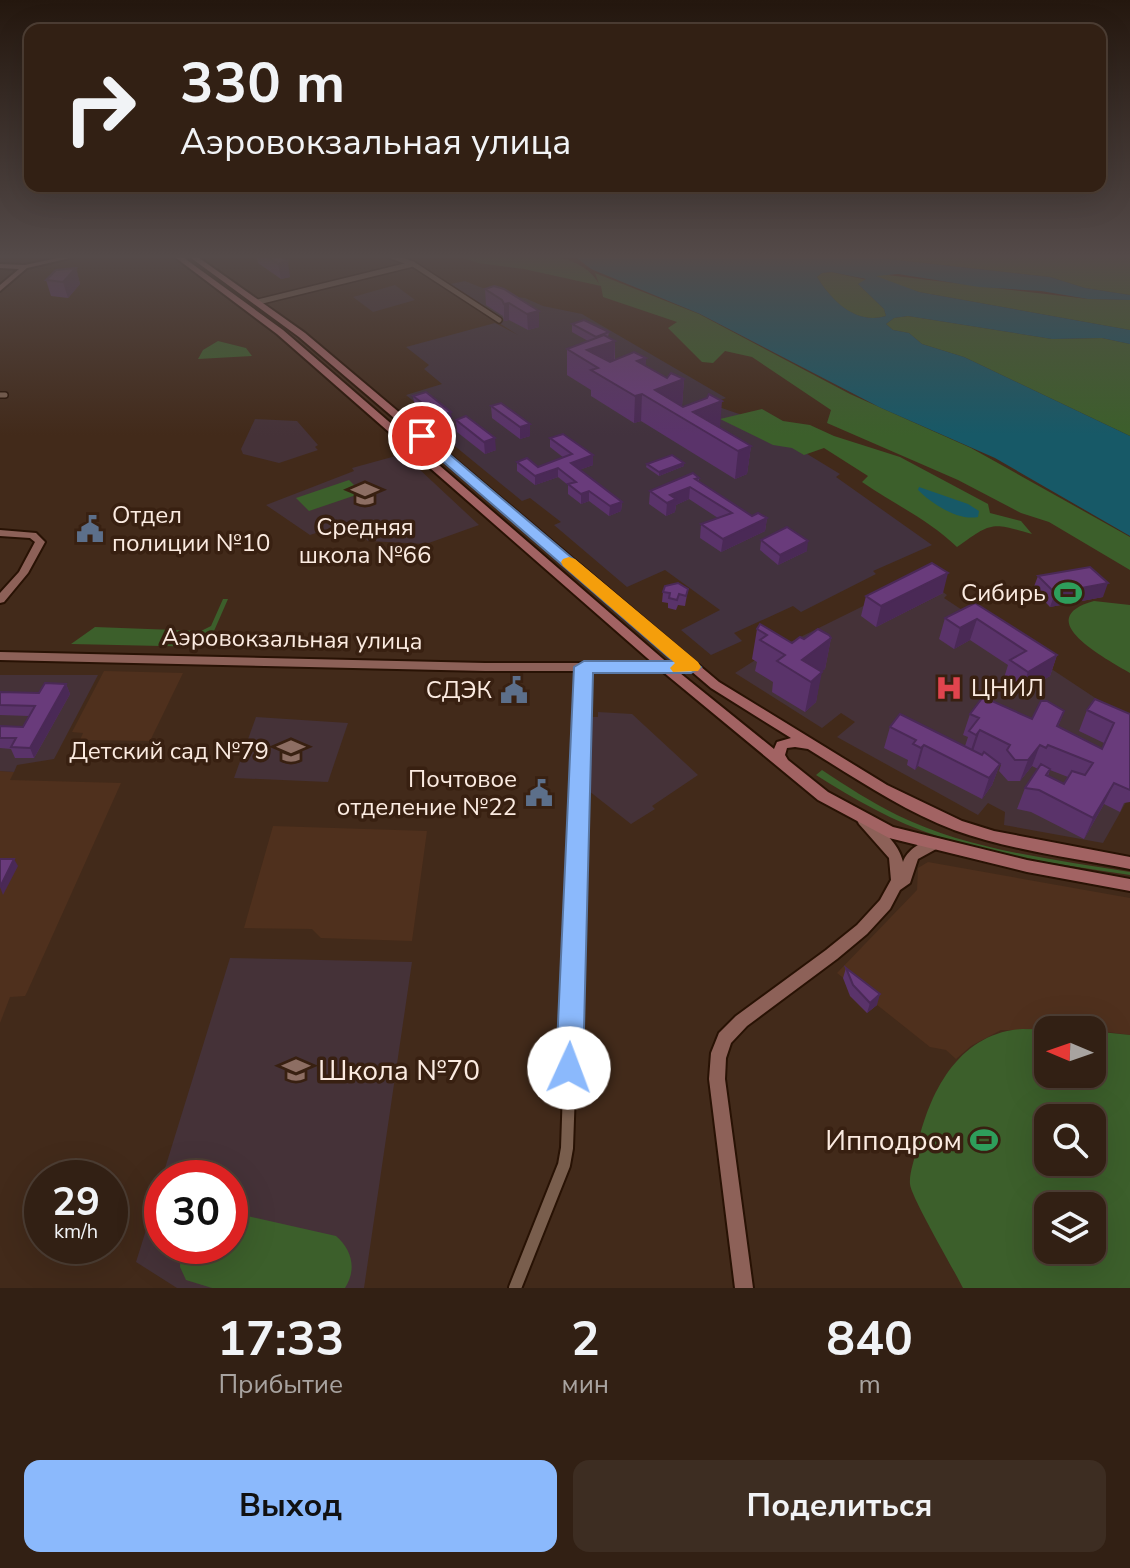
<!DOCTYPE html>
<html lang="ru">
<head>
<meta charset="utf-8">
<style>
  body { margin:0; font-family:"Nunito Sans",sans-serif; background:#3d2d22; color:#f1f3f6; height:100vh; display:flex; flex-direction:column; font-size:30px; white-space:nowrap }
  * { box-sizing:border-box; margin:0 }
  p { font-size:26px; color:#a8a3a0 }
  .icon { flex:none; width:44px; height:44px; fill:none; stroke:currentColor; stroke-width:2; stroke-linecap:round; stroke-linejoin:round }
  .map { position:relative; height:1288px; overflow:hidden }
  .drawer { display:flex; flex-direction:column; background:#322014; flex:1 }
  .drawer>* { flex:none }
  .hud { position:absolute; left:24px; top:24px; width:1082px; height:168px; border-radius:16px; box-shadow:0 8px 32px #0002,0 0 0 2px #4d3e34; background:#322014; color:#f1f3f6; overflow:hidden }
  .needle { width:52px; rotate:272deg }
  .buttons { position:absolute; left:1034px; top:1016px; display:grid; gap:16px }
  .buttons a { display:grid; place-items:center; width:72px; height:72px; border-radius:16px; background:#322014; box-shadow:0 8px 32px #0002,0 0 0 2px #4d3e34; font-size:40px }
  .speed { position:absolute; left:24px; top:1160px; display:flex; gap:16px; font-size:40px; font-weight:700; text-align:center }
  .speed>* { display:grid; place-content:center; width:104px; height:104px; border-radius:50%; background:#322014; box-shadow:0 8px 32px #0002,0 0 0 2px #4d3e34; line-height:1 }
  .speed small { font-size:20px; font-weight:400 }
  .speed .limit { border:12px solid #d22; background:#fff; color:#111 }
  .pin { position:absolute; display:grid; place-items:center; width:68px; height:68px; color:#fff; margin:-34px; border:4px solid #fff; border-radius:50%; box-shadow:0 2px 8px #0007 }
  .me { position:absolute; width:88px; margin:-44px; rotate:2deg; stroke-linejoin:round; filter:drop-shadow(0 0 6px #0008) }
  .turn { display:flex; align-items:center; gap:28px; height:168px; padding:0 24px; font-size:36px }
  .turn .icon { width:104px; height:104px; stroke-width:2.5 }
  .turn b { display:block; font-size:56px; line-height:68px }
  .eta { display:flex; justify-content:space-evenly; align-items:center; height:136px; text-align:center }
  .eta b { font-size:48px; font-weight:700; line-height:56px }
  .primary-button { display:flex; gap:16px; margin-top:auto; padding:16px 24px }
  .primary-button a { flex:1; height:92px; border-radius:16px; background:#8bb9fc; color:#111; font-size:32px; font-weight:700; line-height:92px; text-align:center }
  .primary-button a+a { background:#3d2d22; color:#f1f3f6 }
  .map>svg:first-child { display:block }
  .built { fill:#4f301d }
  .education { fill:#453238 }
  .medical { fill:#42323e }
  .green { fill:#3c5f2b; fill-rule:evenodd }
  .water { fill:#175967; fill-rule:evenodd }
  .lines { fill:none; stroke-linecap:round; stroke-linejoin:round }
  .street-far2-casing { stroke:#281204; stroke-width:8 }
  .street-far1-casing { stroke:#281204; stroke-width:13 }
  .street-casing { stroke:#281204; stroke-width:16 }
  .secondary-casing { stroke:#281204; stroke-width:4 }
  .primary-casing { stroke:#281204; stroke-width:4 }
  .street-far2 { stroke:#795e4d; stroke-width:5 }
  .street-far1 { stroke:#795e4d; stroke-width:9 }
  .street { stroke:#795e4d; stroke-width:12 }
  .secondary { fill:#8d6158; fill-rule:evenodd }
  .primary { fill:#a26363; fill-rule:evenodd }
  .wall { fill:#5a336a; fill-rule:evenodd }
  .shaded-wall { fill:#4a2956 }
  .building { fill:#693b7b; stroke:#4a2956; stroke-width:2 }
  .route { fill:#8bb9fc; stroke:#5a78a4; stroke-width:2 }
  .slow { fill:#f59e0b }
  .labels { text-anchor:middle; stroke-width:7; stroke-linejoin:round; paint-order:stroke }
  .poi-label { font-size:24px; fill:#fbebe1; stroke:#382011; text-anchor:end }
  .street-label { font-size:24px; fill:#fbebe1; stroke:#382011 }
  .near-poi-label { font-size:28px; fill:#fbebe1; stroke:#382011; text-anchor:start }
</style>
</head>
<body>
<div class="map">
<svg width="1130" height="1288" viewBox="0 0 1130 1288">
  <rect width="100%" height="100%" fill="#422a1a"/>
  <g class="built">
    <path d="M104,671L183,673L150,741L80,740L83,733L72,732Z"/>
    <path d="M0,771L14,772L10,780L121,783L28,990L25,996L10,997L0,1023Z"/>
    <path d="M273,826L427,831L412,941L321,938L312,929L244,928Z"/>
    <path d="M928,862L1130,898V1035L1092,1030H1001L971,1046L956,1059L946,1050L930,1047L837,973L917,890L918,868Z"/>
  </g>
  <g class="education">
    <path d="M395,285L415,300L373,312L353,297Z"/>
    <path d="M255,419L297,421L318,445L315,447L318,450L279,463L243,454L241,449Z"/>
    <path d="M403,454L479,525L426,544L368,541L348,522L310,535L266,505L354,471L352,468Z"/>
    <path d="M922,577L947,595L944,598L1130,721V795L1103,843L1004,825L1005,812L988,803L978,815L837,737L855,722L841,713L822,728L735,673L760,657Z"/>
    <path d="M0,675H98L54,759L17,765L14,772L0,771Z"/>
    <path d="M598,712L632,714L698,775L652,806L655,809L631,824L589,791L592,717H598Z"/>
    <path d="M256,717L348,723L328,782L234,778Z"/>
    <path d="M230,958L412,962L364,1288H177L136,1262L162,1179V1246H230V1178H162Z"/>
  </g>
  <path class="medical" d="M465,281L500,295L525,298L543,306L582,314L726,398L710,404L745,416L840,474L836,477L932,545L873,571L876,574L801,612L793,606L734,633L742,641L711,655L681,630L720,610L665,570L627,587L554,525L561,522L530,498L522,501L434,429L440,423L406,395L442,384L424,369L429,365L406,347L495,323L518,335L441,286Z"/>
  <g class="green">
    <path d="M455,255C497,255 576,242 599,284L595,273L699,314L850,394L971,448L1130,537V570L1049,522L1021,513L958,480L827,423L831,410L752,357L725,351L713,363L702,362L668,328L677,322L603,297L601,286L524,269L478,263Z"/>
    <path d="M853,255H1130V295L1085,288L1050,277Z"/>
    <path d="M831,272L867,280L858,284L884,309L886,316C855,325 832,301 817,277L822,273Z"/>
    <path d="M879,274L1088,299L1130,300V330L919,292L881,280L876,276Z"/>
    <path d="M908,316L1052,339L1102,338L1130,344V436L964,357L922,344L909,333L893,330L886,324L894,318Z"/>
    <path d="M218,341L246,348L252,356L198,359L203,350Z"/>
    <path d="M762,409L783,421L810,425L834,436L900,457L988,504L990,513L1021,521L1032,534C991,522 992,522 957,547C928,519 895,505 862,482L868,476L824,448L804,455L792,448L773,445L720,419Z"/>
    <path d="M349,480L362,493L309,511L296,498Z"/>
    <path d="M223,599H228L207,647L71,644L95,627L201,631L211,626Z"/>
    <path d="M1094,601L1130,605V673C1107,659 1029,619 1094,601Z"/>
    <path d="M822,770C846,786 871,802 897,815C968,850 1052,859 1130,872V875C1065,865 999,857 937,836C894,822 854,799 816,775Z"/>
    <path d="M1022,1029L1080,1030H1048V1074H1092V1031L1130,1035V1288H963C954,1270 911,1197 910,1184C909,1173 915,1158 917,1148C929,1092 959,1033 1022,1029ZM1048,1118H1092V1162H1048ZM1048,1206H1092V1250H1048Z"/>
    <path d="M230,1212L336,1236C352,1250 357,1269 345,1288H212L186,1280L180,1267L181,1246H230Z"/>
  </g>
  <g class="water">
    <path d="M573,255H853L1050,277L1085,288L1130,295V300L1088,299L1041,291L979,287L898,274L876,276L919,292L1130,330V344L1102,338L1052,339L908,316L894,318L886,324L893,330L909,333L922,344L964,357L1130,436V536L995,458L879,407L700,314L591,269ZM831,272L866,279L858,284L884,309L886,316C856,325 832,301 817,277L822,273Z"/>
    <path d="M919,487L968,504L979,511L978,517C958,521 932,504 918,490Z"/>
  </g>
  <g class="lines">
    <g class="street-far2-casing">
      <g id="street-far2">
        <path d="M388,255L413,264L499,320"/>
        <path d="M258,302L413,264"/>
        <path d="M0,395H5"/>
      </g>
    </g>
    <g class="street-far1-casing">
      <path id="street-far1" d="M575,920L584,667"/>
    </g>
    <g class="street-casing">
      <path id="street" d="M515,1288L564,1165L567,1148L575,918"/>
    </g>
    <g class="secondary-casing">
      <g id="secondary">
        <path d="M71,255H83L27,268L0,291V285L19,269L0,268V264L25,265Z"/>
        <path d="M0,530L36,533L45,542L28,573L4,602L0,603V593L19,572L35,542L30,538L0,536Z"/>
        <path d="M0,652L485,663H691L697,667L691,671H485L0,660Z"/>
        <path d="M864,815L869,816C881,830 899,843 903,862C907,850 924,838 938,840L940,844L938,848L918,859L910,883L900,890L890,909L867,934L837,959L747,1026L731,1043L726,1058L725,1079L753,1288H735L709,1079L711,1053L719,1033L736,1016L826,950L857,925L880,900L891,880L889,858L859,824L857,820L859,816Z"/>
      </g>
    </g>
    <g class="primary-casing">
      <path id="primary" d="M172,255H180L283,330L670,665L774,749L777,742L791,738L711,688L299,337L187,255H195L305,333L719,682L887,785L962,821L994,831L1130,857V869C1072,858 1010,850 954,830C902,810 855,778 808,749L795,747L787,748L785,755L788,760L828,792L893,827L1027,860L1130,879V891L1027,872L889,838L818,800L662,671L277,334Z"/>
    </g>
    <use href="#street-far2" class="street-far2"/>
    <use href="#street-far1" class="street-far1"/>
    <use href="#street" class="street"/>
    <use href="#secondary" class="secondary"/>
    <use href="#primary" class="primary"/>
  </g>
  <g class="wall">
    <path d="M256,255H278L290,277L281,279L258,263Z"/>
    <path d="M76,268L80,284L68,298L51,296L46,280Z"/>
    <path d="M485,289L539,311V327L528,330L509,320L504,321L503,316L486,305Z"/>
    <path d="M572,324L609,332L608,337L615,341V361L646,358L645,366L667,378L684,379L682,406L751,446L747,474L735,479L641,421L634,423L591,396V390L567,375V349L588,341L572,332Z"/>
    <path d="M413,396L452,418L439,422L414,402Z"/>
    <path d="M491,406L530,424V436L520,439L492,418Z"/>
    <path d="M456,420L496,450L485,454L457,432Z"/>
    <path d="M550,438L593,455V465L579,470L622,502L621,511L609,516L589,501L581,504L568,494V485L558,477L535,485L517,471V462L538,467L564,458L550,447Z"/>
    <path d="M684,463V466L659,476L646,467L647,464Z"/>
    <path d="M699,478V482L752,516L767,518L765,531L721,552L700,538L701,524L718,518L689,499L676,505L675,512L666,516L649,504L650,491Z"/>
    <path d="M761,540L807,551L778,565L760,550Z"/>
    <path d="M1038,576L1103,597L1050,607L1033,589Z"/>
    <path d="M688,589L685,606L678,605L676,610L668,608V603L662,602L663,592Z"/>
    <path d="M943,593L876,627L861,616L866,596Z"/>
    <path d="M975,603L1057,655L1050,676L1020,693L1003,681L1008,665L970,640L954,649L939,639L945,618Z"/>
    <path d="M757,629L792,643L804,639L831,638L825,669L821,671L816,702L805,712L772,692L773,682L755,671L757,662L752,659Z"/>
    <path d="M66,684L70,694L34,758H15L11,749L0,748V726L23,727L29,716L0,715V692L39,693Z"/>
    <path d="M1087,710L1130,714V802L1124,803L1120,812L1104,804L1084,839L1031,812L1017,809L1025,788L1038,769L1032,766L1020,781H1008L999,771L1001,765L1000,764L992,785L982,799L918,766L915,770L907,765L908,760L884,748L890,727L965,746L968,737L963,735L970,714L1032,719L1064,711L1058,727L1102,749L1104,743L1079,731ZM1050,770L1068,777L1064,784L1048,776Z"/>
    <path d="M846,968L877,1005L867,1013L850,996L843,978Z"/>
  </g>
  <g class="shaded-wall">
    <path d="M288,261L290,277L281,279L278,264Z"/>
    <path d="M76,268L80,284L68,298L63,282Z"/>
    <path d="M509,303V320L504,321V304Z"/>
    <path d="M539,311V327L528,330L527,314Z"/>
    <path d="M615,341L614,366L598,368L587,350Z"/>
    <path d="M646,358L644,384L637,361Z"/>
    <path d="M684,379L682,406L655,390Z"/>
    <path d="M642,394L641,421L634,423L635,396Z"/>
    <path d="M722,401L720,428L693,412Z"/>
    <path d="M451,412L452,418L439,422V416Z"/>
    <path d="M530,424V436L520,439V427Z"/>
    <path d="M495,438L496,450L485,454L484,442Z"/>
    <path d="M751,446L747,474L735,479L738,451Z"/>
    <path d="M593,455V465L571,473V463Z"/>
    <path d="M684,463V466L659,476V472Z"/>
    <path d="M558,468V477L535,485V476Z"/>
    <path d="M690,487L689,499L676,505L675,512L666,516L667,503L670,495Z"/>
    <path d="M589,491V501L581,504V494Z"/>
    <path d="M622,502L621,511L609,516L610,506Z"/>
    <path d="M767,518L765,531L721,552L723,539Z"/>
    <path d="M808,541L807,551L778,565L780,555Z"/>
    <path d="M948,573L943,593L876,627L881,606Z"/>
    <path d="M1108,583L1103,597L1050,607L1055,593Z"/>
    <path d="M977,619L970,640L954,649L960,628Z"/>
    <path d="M831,638L825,669L809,681L802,660Z"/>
    <path d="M1057,655L1050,676L1020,693L1028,672Z"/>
    <path d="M822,672L816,702L805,712L811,682Z"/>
    <path d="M66,684L70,694L34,758L30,748Z"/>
    <path d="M980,730L973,751L969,756L976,735Z"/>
    <path d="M924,745L918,766L915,770L921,748Z"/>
    <path d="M1040,745L1032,766L1020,781L1028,760Z"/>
    <path d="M1000,764L992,785L982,799L989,778Z"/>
    <path d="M1114,783L1104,804L1084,839L1093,818Z"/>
    <path d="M14,859L18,866L3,895L0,887Z"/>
    <path d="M880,994L877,1005L867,1013L870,1003Z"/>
  </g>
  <g class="building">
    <path d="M266,255H278L288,261L278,264Z"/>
    <path d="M76,268L63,282L46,280L56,270Z"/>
    <path d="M494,286L504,289L539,311L527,314L509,303L504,304L502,300L485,289Z"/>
    <path d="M584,320L609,332L596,337L572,324Z"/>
    <path d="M604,335L615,341L587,350L610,362L634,352L646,358L637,361L667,378L671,373L684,379L655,390L683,407L707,398L709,394L722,401L693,412L751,446L738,451L642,394L635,396L591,370L598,368L567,349Z"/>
    <path d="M426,392L451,412L439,416L413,396Z"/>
    <path d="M501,403L530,424L520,427L491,406Z"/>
    <path d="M466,416L495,438L484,442L456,420Z"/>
    <path d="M563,434L593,455L571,463L622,502L610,506L589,491L581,494L568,484L576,482L558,468L535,476L517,462L527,458L538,467L572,454L550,438Z"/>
    <path d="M672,455L684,463L659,472L647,464Z"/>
    <path d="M693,473L699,478L695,479L752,516L758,513L767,518L723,539L701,524L732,513L690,487L670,495L676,499L667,503L650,491Z"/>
    <path d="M787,527L808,541L780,555L761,540Z"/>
    <path d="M932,563L948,573L881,606L866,596Z"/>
    <path d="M1090,567L1108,583L1055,593L1038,576Z"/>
    <path d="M678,583L688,589L686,596L679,594L677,600L669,598L670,593L663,592L665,586Z"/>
    <path d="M975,603L1057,655L1028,672L1010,660L1026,651L977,619L960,628L945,618Z"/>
    <path d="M760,624L792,643L800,637L804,639L818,629L829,635L831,638L802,660L822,672L811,682L777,661L785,655L760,640L767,635L757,629Z"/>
    <path d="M45,683L66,684L30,748L11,747L16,738H0V726L23,727L35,706L0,705V692L39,693Z"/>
    <path d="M983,697L1032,719L1041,701H1047L1064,711L1057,726L1102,749L1114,723L1087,710L1095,699L1130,714V790L1114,783L1093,818L1039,790L1025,788L1041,764L1050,769L1046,775L1064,784L1072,771L1085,775L1093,763L1048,745L1046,748L1040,745L1028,760H1015L1007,750L1010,745L980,730L976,735L969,731L979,718L970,714Z"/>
    <path d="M900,714L982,755L984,752L1000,764L989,778L924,745L921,748L913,744L916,740L890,727Z"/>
    <path d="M0,859H14L0,887Z"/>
    <path d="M846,968L880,994L870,1003L853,985Z"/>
  </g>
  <linearGradient id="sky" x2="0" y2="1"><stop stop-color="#24170e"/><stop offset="0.59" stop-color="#544a49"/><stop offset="1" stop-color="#544a49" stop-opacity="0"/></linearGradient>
  <rect width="1130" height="435" fill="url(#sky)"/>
  <path class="route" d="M422,431L701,667L691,673H593L583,1068L579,1077L569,1081L560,1077L556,1068L574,667L584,661H673L417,439V433Z"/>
  <path class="slow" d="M569,557L575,559L698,662L701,667L698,671L673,672L670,668L675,663L563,566L561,562L563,559Z"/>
  <defs>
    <g id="school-bare" transform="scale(2.16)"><path d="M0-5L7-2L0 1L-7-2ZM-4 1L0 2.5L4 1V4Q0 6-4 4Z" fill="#8d6e63" stroke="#382011" stroke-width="2.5" paint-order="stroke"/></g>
    <g id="civic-bare" transform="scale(2.16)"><path d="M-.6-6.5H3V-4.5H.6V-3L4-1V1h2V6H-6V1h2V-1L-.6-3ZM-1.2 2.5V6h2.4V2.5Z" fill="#5c6f8a" stroke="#382011" stroke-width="2.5" paint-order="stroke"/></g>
    <g id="stadium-bare" transform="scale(2.16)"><path d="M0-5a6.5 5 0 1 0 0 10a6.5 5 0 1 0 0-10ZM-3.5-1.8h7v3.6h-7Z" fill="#2e9e5b" stroke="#382011" stroke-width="2.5" paint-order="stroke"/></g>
    <g id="hospital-bare" transform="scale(2.16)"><path d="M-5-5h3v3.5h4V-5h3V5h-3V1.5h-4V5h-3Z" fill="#e0444e" stroke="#382011" stroke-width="2.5" paint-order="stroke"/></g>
  </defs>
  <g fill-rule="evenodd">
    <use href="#school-bare" x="365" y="494"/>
    <use href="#civic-bare" x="90" y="529"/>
    <use href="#stadium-bare" x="1068" y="593"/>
    <use href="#hospital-bare" x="949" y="688"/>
    <use href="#civic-bare" x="514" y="690"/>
    <use href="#school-bare" x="291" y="751"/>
    <use href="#civic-bare" x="539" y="793"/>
    <use href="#school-bare" x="296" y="1070"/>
    <use href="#stadium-bare" x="984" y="1140"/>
  </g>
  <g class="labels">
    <g class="poi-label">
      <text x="112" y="523" text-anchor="start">Отдел<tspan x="112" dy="28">полиции №10</tspan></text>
      <text x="365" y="535" text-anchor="middle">Средняя<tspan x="365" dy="28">школа №66</tspan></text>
      <text x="1046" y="601">Сибирь</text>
      <text x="971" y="696" text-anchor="start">ЦНИЛ</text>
      <text x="492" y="698">СДЭК</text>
      <text x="269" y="759">Детский сад №79</text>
      <text x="517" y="787">Почтовое<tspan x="517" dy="28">отделение №22</tspan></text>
    </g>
    <g class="street-label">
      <text transform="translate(292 639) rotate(1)" y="8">Аэровокзальная улица</text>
    </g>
    <g class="near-poi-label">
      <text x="318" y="1080">Школа №70</text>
      <text x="962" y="1150" text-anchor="end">Ипподром</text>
    </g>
  </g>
</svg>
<div class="buttons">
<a><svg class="needle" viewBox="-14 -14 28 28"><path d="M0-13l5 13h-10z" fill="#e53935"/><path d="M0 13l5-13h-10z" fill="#a8a3a0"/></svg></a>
<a><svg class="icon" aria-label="search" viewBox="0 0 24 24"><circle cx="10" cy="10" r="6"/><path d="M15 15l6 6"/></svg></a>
<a><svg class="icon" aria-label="layers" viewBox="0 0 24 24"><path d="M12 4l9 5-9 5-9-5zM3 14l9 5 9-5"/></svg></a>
</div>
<div class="speed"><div>29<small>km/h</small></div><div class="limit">30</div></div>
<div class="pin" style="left:422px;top:436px;background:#d93025"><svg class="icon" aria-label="arrive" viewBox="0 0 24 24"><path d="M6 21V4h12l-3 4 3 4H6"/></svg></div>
<svg class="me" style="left:569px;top:1068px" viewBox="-20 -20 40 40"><circle r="19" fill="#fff"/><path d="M0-13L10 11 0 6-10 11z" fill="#8bb9fc"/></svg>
<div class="hud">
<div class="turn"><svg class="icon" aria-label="right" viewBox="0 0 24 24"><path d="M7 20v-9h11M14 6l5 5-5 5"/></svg><div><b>330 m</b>Аэровокзальная улица</div></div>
</div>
</div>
<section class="drawer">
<div class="eta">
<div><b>17:33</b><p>Прибытие</p></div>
<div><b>2</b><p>мин</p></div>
<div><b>840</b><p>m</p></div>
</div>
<div class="primary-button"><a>Выход</a><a>Поделиться</a></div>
</section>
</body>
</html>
